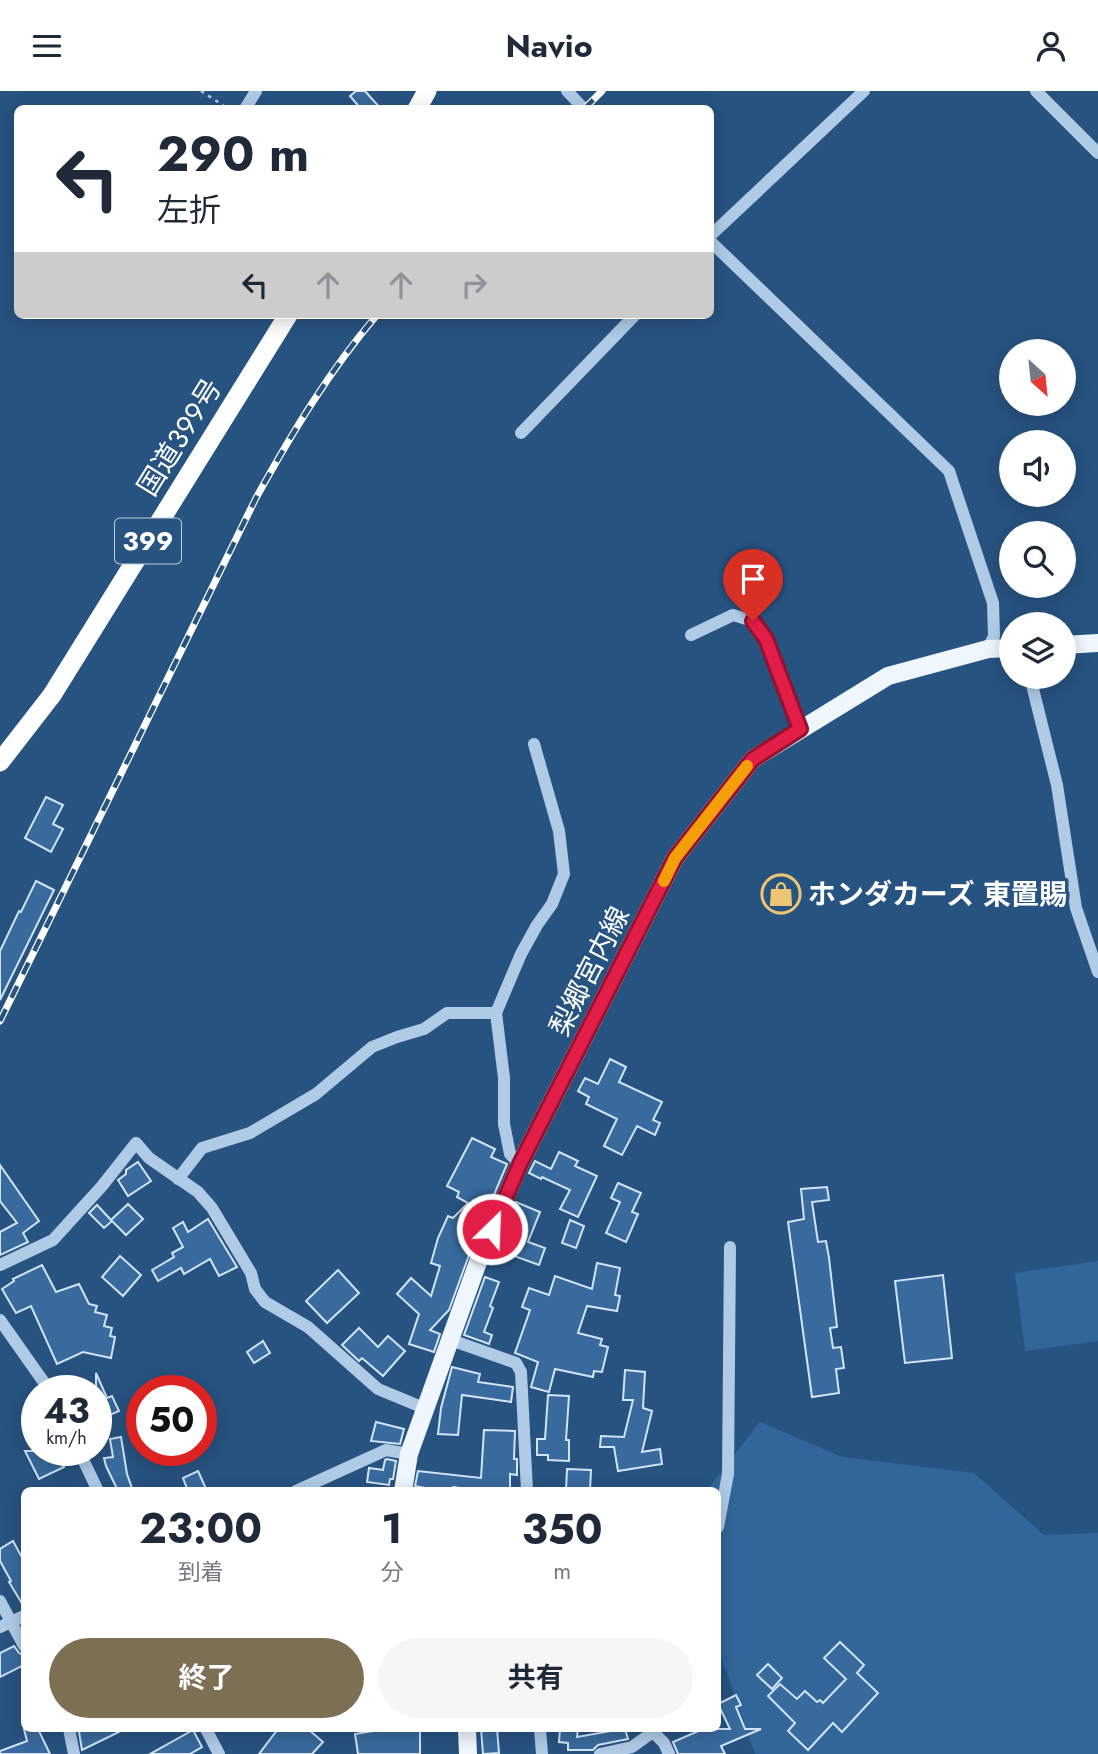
<!DOCTYPE html>
<html lang="ja">
<head>
<meta charset="utf-8">
<style>
  body { margin:0; font-family:Jost,"Noto Sans JP",sans-serif; background:#f6f6f7; color:#1f2937; height:100vh; display:flex; flex-direction:column; font-size:26px; white-space:nowrap }
  * { box-sizing:border-box; margin:0 }
  p { font-size:23px; color:#747a83 }
  .icon { flex:none; width:38px; height:38px; fill:none; stroke:currentColor; stroke-width:2; stroke-linecap:round; stroke-linejoin:round }
  .map { position:relative; flex:1; overflow:hidden }
  .side { position:absolute; left:21px; top:1396px; width:700px; height:245px; display:flex; flex-direction:column; background:#fff; border-radius:10px; box-shadow:0 4px 18px #0003 }
  .side>* { flex:none }
  .banner { position:absolute; left:14px; top:14px; width:700px; height:214px; border-radius:10px; box-shadow:0 4px 18px #0003; background:#fff; color:#1f2937; overflow:hidden }
  .needle { width:46px; rotate:153deg }
  .controls { position:absolute; left:999px; top:248px; display:grid; gap:14px }
  .controls a { display:grid; place-items:center; width:77px; height:77px; border-radius:50%; background:#fff; box-shadow:0 4px 18px #0003; font-size:35px }
  .speed { position:absolute; left:21px; top:1284px; display:flex; gap:14px; font-size:35px; font-weight:700; text-align:center }
  .speed>* { display:grid; place-content:center; width:91px; height:91px; border-radius:50%; background:#fff; box-shadow:0 4px 18px #0003; line-height:1 }
  .speed small { font-size:18px; font-weight:400 }
  .speed .limit { border:10px solid #d22; background:#fff; color:#111 }
  .pin { position:absolute; display:grid; place-items:center; width:60px; height:60px; color:#fff; margin:-72px -30px; border-radius:50% 50% 50% 0; rotate:-45deg; box-shadow:0 0 7px #0007 }
  .pin .icon { rotate:45deg }
  .me { position:absolute; width:77px; margin:-38px; rotate:24deg; stroke-linejoin:round; filter:drop-shadow(0 0 5px #0008) }
  .turn { display:flex; align-items:center; gap:24px; height:147px; padding:0 28px; font-size:32px }
  .turn .icon { width:91px; height:91px; stroke-width:2.5 }
  .turn b { display:block; font-size:49px; line-height:60px }
  .lanes { display:flex; align-items:center; height:66px; padding:0 28px; background:#0003; justify-content:center; gap:35px; direction:ltr }
  .lanes .off { opacity:.35 }
  .eta { display:flex; justify-content:space-evenly; align-items:center; height:119px; text-align:center }
  .eta b { font-size:42px; font-weight:700; line-height:49px }
  .action { display:flex; gap:14px; margin-top:auto; padding:14px 28px }
  .action a { flex:1; height:80px; border-radius:42px; background:#7c6f53; color:#fff; font-size:28px; font-weight:700; line-height:80px; text-align:center }
  .action a+a { background:#f6f6f7; color:#1f2937 }
  header { display:flex; justify-content:space-between; align-items:center; height:91px; padding:0 28px; background:#fff; font-size:32px; font-weight:700 }
  .map>svg:first-child { display:block }
  .green { fill:#326599 }
  .building { fill:#386a9e; stroke:#d2e4f5; stroke-width:2 }
  .lines { fill:none; stroke-linecap:round; stroke-linejoin:round }
  .path { stroke:#afcbe6; stroke-width:2.5; stroke-dasharray:3.5 5; stroke-linecap:butt }
  .minor { stroke:#afcbe6; stroke-width:12 }
  .major { stroke:#f0f6fd; stroke-width:18 }
  .highway { stroke:#fff; stroke-width:19 }
  .rail-casing { stroke:#fff; stroke-width:7 }
  .rail { stroke:#275381; stroke-width:4.5; stroke-dasharray:13; stroke-linecap:butt }
  .route-casing { stroke:#92132f; stroke-width:18 }
  .route { stroke:#e11d48; stroke-width:12 }
  .slow { stroke:#f59e0b; stroke-width:12 }
  .labels { text-anchor:middle; stroke-width:7; stroke-linejoin:round; paint-order:stroke }
  .shield { fill:#275381; stroke:#becbd9; stroke-width:2 }
  .shield-label { font-size:26px; font-weight:bold; fill:#fff }
  .street-label { font-size:28px; fill:#fff; stroke:#275381 }
  .poi-label { font-size:28px; font-weight:bold; fill:#fff; stroke:#275381; text-anchor:start }
</style>
</head>
<body>
<header><svg class="icon" aria-label="menu" viewBox="0 0 24 24"><path d="M4 6h16M4 12h16M4 18h16"/></svg>Navio<svg class="icon" aria-label="person" viewBox="0 0 24 24"><circle cx="12" cy="8" r="4"/><path d="M4 21q1-7 8-7t8 7"/></svg></header>
<div class="map">
<svg width="1098" height="1663" viewBox="0 0 1098 1663">
  <rect width="100%" height="100%" fill="#275381"/>
  <g class="green">
    <path d="M1098,1170V1250L1025,1260L1015,1182Z"/>
    <path d="M760,1331L842,1366L974,1382L1044,1444L1098,1442V1663H755L718,1557V1400H706Z"/>
  </g>
  <g class="building">
    <path d="M356,0H365L381,18H361L350,5Z"/>
    <path d="M46,706L63,714L53,733L63,738L51,761L25,747Z"/>
    <path d="M36,790L54,799L0,909V860L19,820L21,821Z"/>
    <path d="M610,968L626,976L619,991L662,1011L653,1029L660,1032L655,1044L637,1035L622,1064L604,1055L617,1028L586,1013L589,1006L578,1000L585,987L598,993Z"/>
    <path d="M472,1047L495,1058L491,1066L507,1073L472,1156L449,1219L430,1239L440,1243L434,1261L409,1253L419,1223L397,1203L411,1187L431,1205L440,1175L431,1172L438,1147L448,1125L453,1127L468,1112L457,1106L459,1101L447,1095Z"/>
    <path d="M559,1061L578,1070L575,1075L597,1085L578,1126L560,1118L570,1099L542,1086L541,1088L529,1082L535,1070L551,1078Z"/>
    <path d="M138,1071L151,1090L128,1105L118,1089L126,1083V1079Z"/>
    <path d="M0,1074L39,1130L23,1142L28,1151L0,1164V1141L17,1132L0,1110Z"/>
    <path d="M618,1092L641,1102L632,1121L638,1123L626,1151L606,1142L620,1111L611,1107Z"/>
    <path d="M827,1096L829,1109L812,1111L818,1151L826,1150L829,1167L837,1236L830,1237L833,1257L841,1256L844,1277L836,1278L839,1302L812,1306L788,1131L804,1128L801,1098Z"/>
    <path d="M516,1111L540,1121L528,1151L545,1157L539,1174L495,1158Z"/>
    <path d="M128,1113L143,1128L126,1144L112,1130L104,1137L89,1122L97,1114L111,1129Z"/>
    <path d="M208,1128L237,1176L219,1185L210,1168L184,1183L181,1177L158,1190L152,1179L174,1166L172,1162L183,1156L173,1137L183,1131L188,1141Z"/>
    <path d="M570,1129L584,1135L576,1157L562,1152Z"/>
    <path d="M120,1165L141,1184L123,1205L102,1186Z"/>
    <path d="M597,1172L620,1177L615,1204L620,1205L617,1220L587,1215L578,1242L602,1248L600,1254L608,1256L602,1281L594,1280L593,1286L555,1278L549,1301L531,1296L538,1271L515,1262L530,1219L522,1216L529,1197L549,1204L555,1185L592,1198Z"/>
    <path d="M42,1174L56,1201L79,1193L89,1213L97,1215L95,1221L107,1224L104,1235L112,1237L110,1245L115,1246L111,1267L83,1261L57,1273L31,1215L16,1222L2,1198L14,1190L13,1188Z"/>
    <path d="M338,1179L359,1202L327,1232L306,1210Z"/>
    <path d="M943,1184L952,1267L905,1272L895,1190Z"/>
    <path d="M485,1186L499,1191L490,1215L493,1217L484,1241L492,1244L489,1253L464,1244Z"/>
    <path d="M359,1237L378,1256L388,1245L405,1260L383,1285L362,1267L359,1270L342,1254Z"/>
    <path d="M263,1250L270,1262L254,1272L247,1261Z"/>
    <path d="M452,1276L480,1283L478,1291L513,1296L511,1311L462,1304L458,1344L438,1343L441,1317Z"/>
    <path d="M625,1279L645,1281L643,1317L652,1320L642,1361L660,1358L662,1373L618,1380L614,1356H600L601,1345L624,1346L633,1309H623Z"/>
    <path d="M96,1282L107,1307L112,1305L119,1320L96,1330Z"/>
    <path d="M548,1304L569,1305L566,1349H569V1370L548,1369V1364H537V1348H545Z"/>
    <path d="M376,1331L404,1338L400,1353L371,1350Z"/>
    <path d="M484,1339L515,1340L514,1368H517V1384L510,1383V1400H479L453,1396L452,1400H441L415,1395L418,1380L481,1387Z"/>
    <path d="M121,1346L127,1383L133,1400H118L106,1375L104,1367L113,1366L110,1348Z"/>
    <path d="M25,1360H56L64,1376L39,1388Z"/>
    <path d="M387,1368L396,1370L393,1388H390L389,1394L367,1391L369,1377L383,1379L385,1369Z"/>
    <path d="M567,1378L591,1379L590,1400H566Z"/>
    <path d="M198,1380L207,1400H188L183,1387Z"/>
    <path d="M13,1450L24,1470V1516L9,1491L11,1490L0,1470V1458Z"/>
    <path d="M840,1551L864,1574L857,1582L878,1602L842,1641L833,1632L808,1659L788,1640L795,1632L768,1605L780,1593L797,1608L805,1600L817,1611L820,1609L823,1612L846,1588L824,1567Z"/>
    <path d="M14,1555L19,1562L24,1564V1574L0,1586V1562Z"/>
    <path d="M768,1573L782,1587L772,1598L757,1584Z"/>
    <path d="M736,1604L741,1614L736,1616L745,1638H761L721,1655L725,1663H678L673,1651L703,1638H730L718,1613Z"/>
    <path d="M24,1638H38L50,1663H0V1660L27,1650Z"/>
    <path d="M85,1638H125L82,1659L79,1641Z"/>
    <path d="M278,1638H308L323,1651L312,1663H259Z"/>
    <path d="M385,1638L420,1640V1663H358L355,1643Z"/>
    <path d="M481,1638H497L499,1662L483,1663Z"/>
    <path d="M560,1638H578L577,1646L611,1640L610,1638H625L628,1648L598,1654L593,1659H568V1652L559,1651Z"/>
    <path d="M193,1639L202,1656L190,1663H150Z"/>
  </g>
  <g class="lines">
    <path class="path" d="M201,0L229,18"/>
    <g class="minor">
      <path d="M567,0L584,18"/>
      <path d="M1036,0L1098,62"/>
      <path d="M245,18L256,0"/>
      <path d="M710,145L864,0"/>
      <path d="M710,150L949,380L993,512L994,545L988,558"/>
      <path d="M521,342L635,224"/>
      <path d="M691,544L733,524L753,530L766,548L800,638"/>
      <path d="M1030,586L1057,694L1076,817L1098,881"/>
      <path d="M520,1073L510,1063L504,1033V987L496,922L521,863L537,834L552,813L564,783L559,740L534,653"/>
      <path d="M178,1088L202,1057L250,1042L316,1003L372,956L397,946L424,938L447,922H496"/>
      <path d="M0,1174L53,1149L102,1095L136,1052L149,1067L198,1101L212,1117L251,1182L255,1198L265,1211L308,1236L378,1298L424,1317"/>
      <path d="M0,1229L50,1300"/>
      <path d="M451,1249L516,1272L521,1281L527,1400"/>
      <path d="M79,1360L98,1400"/>
      <path d="M296,1400L386,1359L409,1363"/>
      <path d="M718,1436L728,1383L730,1156"/>
      <path d="M0,1510L24,1555"/>
      <path d="M0,1536L24,1525"/>
      <path d="M69,1638L74,1663"/>
      <path d="M206,1638L219,1663"/>
      <path d="M540,1638L542,1663"/>
      <path d="M653,1641L664,1652L669,1663"/>
      <path d="M600,1663L632,1656L657,1638"/>
    </g>
    <g class="major">
      <path d="M1064,554L1098,552"/>
      <path d="M403,1400L409,1363L482,1160L520,1073L675,767L753,668L888,585L988,558L1012,557"/>
      <path d="M467,1638L468,1663"/>
    </g>
    <g class="highway">
      <path d="M417,18L427,0"/>
      <path d="M0,671L52,604L288,224"/>
    </g>
    <g class="rail-casing">
      <g id="rail">
        <path d="M584,18L602,0"/>
        <path d="M0,930L256,407C292,342 329,280 377,224"/>
      </g>
    </g>
    <use href="#rail" class="rail"/>
  </g>
  <g class="lines">
    <g class="route-casing">
      <path id="route" d="M492,1138L520,1073L675,767L753,668L800,638L766,548L753,530"/>
    </g>
    <use href="#route" class="route"/>
    <path class="slow" d="M664,790L675,767L747,675"/>
  </g>
  <defs>
    <g id="shop-ring" transform="scale(2.0125)"><circle r="9.5" fill="#275381" stroke="#eec575" stroke-width="1.5"/><path d="M-5-2.5h2.3a2.7 3.5 0 0 1 5.4 0H5L5.5 6h-11ZM-1.5-2.5h3a1.5 2.3 0 0 0-3 0Z" fill="#eec575"/></g>
  </defs>
  <g fill-rule="evenodd">
    <use href="#shop-ring" x="781" y="803"/>
  </g>
  <g class="labels">
    <rect class="shield" x="115" y="427.5" width="66" height="45" rx="5"/>
    <g class="shield-label">
      <text x="148" y="459">399</text>
    </g>
    <g class="street-label">
      <text transform="translate(179 346) rotate(-58)" y="10">国道399号</text>
      <text transform="translate(589 880) rotate(-63)" y="10">梨郷宮内線</text>
    </g>
    <g class="poi-label">
      <text x="808" y="813">ホンダカーズ 東置賜</text>
    </g>
  </g>
</svg>
<div class="controls">
<a><svg class="needle" viewBox="-14 -14 28 28"><path d="M0-13l5 13h-10z" fill="#e53935"/><path d="M0 13l5-13h-10z" fill="#747a83"/></svg></a>
<a><svg class="icon" aria-label="sound" viewBox="0 0 24 24"><path d="M4 9h4l5-4v14l-5-4H4zM17 9q2 3 0 6"/></svg></a>
<a><svg class="icon" aria-label="search" viewBox="0 0 24 24"><circle cx="10" cy="10" r="6"/><path d="M15 15l6 6"/></svg></a>
<a><svg class="icon" aria-label="layers" viewBox="0 0 24 24"><path d="M12 4l9 5-9 5-9-5zM3 14l9 5 9-5"/></svg></a>
</div>
<div class="speed"><div>43<small>km/h</small></div><div class="limit">50</div></div>
<div class="pin" style="left:753px;top:530px;background:#d93025"><svg class="icon" aria-label="arrive" viewBox="0 0 24 24"><path d="M6 21V4h12l-3 4 3 4H6"/></svg></div>
<svg class="me" style="left:492px;top:1138px" viewBox="-20 -20 40 40"><circle r="17" fill="#e11d48" stroke="#fff" stroke-width="3"/><path d="M0-11L8 9 0 5-8 9z" fill="#fff"/></svg>
<div class="banner">
<div class="turn"><svg class="icon" aria-label="left" viewBox="0 0 24 24"><path d="M17 20v-9H6M10 6l-5 5 5 5"/></svg><div><b>290 m</b>左折</div></div>
<div class="lanes"><svg class="icon" aria-label="left" viewBox="0 0 24 24"><path d="M17 20v-9H6M10 6l-5 5 5 5"/></svg><svg class="icon off" aria-label="ahead" viewBox="0 0 24 24"><path d="M12 20V5M6 11l6-6 6 6"/></svg><svg class="icon off" aria-label="ahead" viewBox="0 0 24 24"><path d="M12 20V5M6 11l6-6 6 6"/></svg><svg class="icon off" aria-label="right" viewBox="0 0 24 24"><path d="M7 20v-9h11M14 6l5 5-5 5"/></svg></div>
</div>
<section class="side">
<div class="eta">
<div><b>23:00</b><p>到着</p></div>
<div><b>1</b><p>分</p></div>
<div><b>350</b><p>m</p></div>
</div>
<div class="action"><a>終了</a><a>共有</a></div>
</section>
</div>
</body>
</html>
